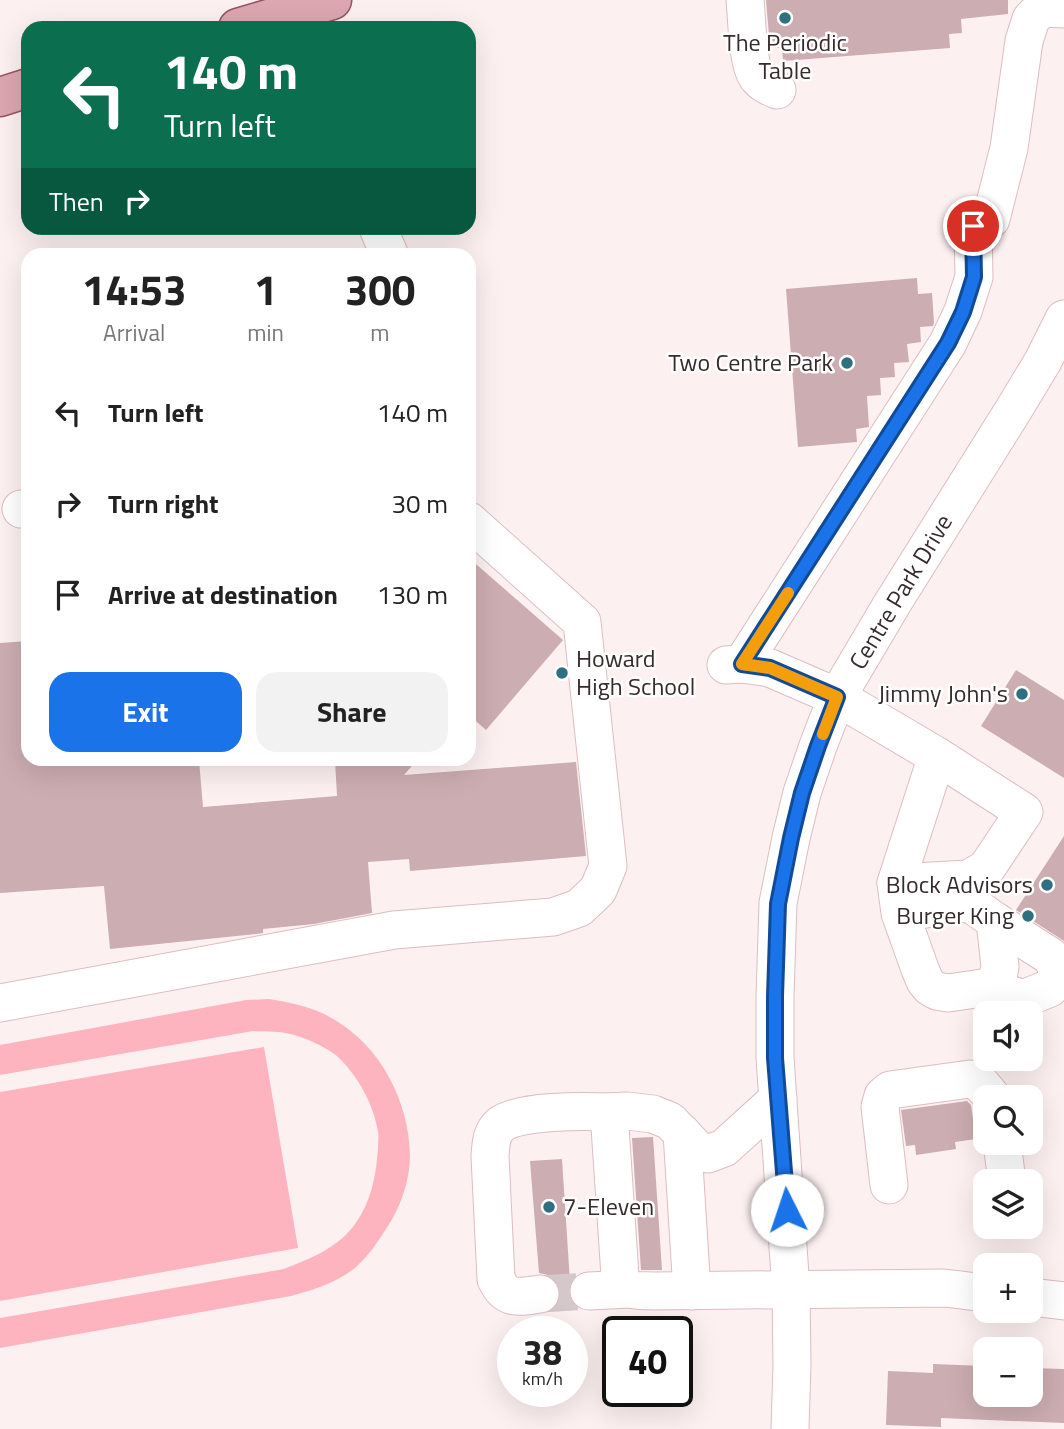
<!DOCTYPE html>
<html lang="en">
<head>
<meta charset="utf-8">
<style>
  body { margin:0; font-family:"Titillium Web",sans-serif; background:#f2f2f2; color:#222; height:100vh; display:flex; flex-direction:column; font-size:26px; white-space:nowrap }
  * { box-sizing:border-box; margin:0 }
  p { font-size:23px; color:#767676 }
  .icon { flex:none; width:38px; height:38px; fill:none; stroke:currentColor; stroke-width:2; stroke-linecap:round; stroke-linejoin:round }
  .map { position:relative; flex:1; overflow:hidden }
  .side { position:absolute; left:21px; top:248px; width:455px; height:518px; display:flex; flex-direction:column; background:#fff; border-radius:21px; box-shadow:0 7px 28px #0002 }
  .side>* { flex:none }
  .hud { position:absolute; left:21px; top:21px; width:455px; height:214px; border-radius:21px; box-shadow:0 7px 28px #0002; background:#0b6e4f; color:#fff; overflow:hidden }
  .fabs { position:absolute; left:973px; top:1001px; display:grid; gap:14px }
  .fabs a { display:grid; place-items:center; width:70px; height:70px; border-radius:14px; background:#fff; box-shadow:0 7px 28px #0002; font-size:35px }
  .speed { position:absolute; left:497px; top:1316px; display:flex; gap:14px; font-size:35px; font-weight:700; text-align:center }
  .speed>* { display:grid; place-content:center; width:91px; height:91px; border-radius:50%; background:#fff; box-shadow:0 7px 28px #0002; line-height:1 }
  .speed small { font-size:18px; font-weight:400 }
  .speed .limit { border:4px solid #111; border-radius:10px; background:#fff; color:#111 }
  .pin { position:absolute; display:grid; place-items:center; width:60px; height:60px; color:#fff; margin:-30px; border:4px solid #fff; border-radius:50%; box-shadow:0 2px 7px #0007 }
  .me { position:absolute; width:77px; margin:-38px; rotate:356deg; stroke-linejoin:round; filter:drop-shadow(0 0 5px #0008) }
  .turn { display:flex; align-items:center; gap:24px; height:147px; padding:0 28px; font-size:32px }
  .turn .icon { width:91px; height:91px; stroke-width:2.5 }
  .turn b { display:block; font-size:49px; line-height:60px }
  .then { display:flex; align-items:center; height:66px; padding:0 28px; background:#0003; gap:14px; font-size:26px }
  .eta { display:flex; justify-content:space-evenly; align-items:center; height:119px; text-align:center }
  .eta b { font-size:42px; font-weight:700; line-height:49px }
  .cta { display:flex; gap:14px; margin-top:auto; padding:14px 28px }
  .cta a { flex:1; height:80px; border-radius:21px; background:#1a73e8; color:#fff; font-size:28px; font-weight:700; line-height:80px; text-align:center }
  .cta a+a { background:#f2f2f2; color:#222 }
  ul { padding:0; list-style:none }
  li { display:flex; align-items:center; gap:21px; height:91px; padding:0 28px }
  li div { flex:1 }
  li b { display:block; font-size:26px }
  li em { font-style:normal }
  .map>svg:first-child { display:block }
  .green { fill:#feb4bf }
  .building { fill:#ccadb1 }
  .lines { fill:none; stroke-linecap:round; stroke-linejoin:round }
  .minor-tunnel { stroke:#d5c8ca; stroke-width:37; stroke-dasharray:37 18; stroke-linecap:butt }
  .minor-casing { stroke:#ddbdc1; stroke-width:39 }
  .major-casing { stroke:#94545f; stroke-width:41 }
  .minor { stroke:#fff; stroke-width:37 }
  .major { stroke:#dda6b0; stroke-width:38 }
  .route-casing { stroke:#114b97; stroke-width:18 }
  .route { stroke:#1a73e8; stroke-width:12 }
  .slow { stroke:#f59e0b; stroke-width:12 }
  .poi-dot { fill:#2e7082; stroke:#fff; stroke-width:2.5 }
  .labels { text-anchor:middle; stroke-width:5; stroke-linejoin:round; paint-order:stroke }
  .poi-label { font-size:24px; fill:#362a2c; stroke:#fff; text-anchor:end }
  .street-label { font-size:24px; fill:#362a2c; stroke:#fff }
</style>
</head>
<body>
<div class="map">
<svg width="1064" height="1429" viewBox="0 0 1064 1429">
  <rect width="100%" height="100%" fill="#fdf0f1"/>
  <g class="green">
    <path d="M269,999C293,1003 314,1007 335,1020C381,1047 409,1102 410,1155C410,1180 401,1206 388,1226C377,1243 367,1259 351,1271C333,1284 312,1290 291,1296L0,1348V1318L284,1269C309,1259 335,1249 352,1228C371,1204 376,1177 378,1148C378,1143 379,1137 378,1132C374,1105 358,1076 338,1057C327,1047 300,1035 285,1033C275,1031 263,1032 253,1031L0,1075V1045L213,1006L246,1000Z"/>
    <path d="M264,1047L298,1248L0,1301V1092Z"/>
  </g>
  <g class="building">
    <path d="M766,0H1008V14L961,19L962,33L949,34L950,48L783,61L782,48H770Z"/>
    <path d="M917,278L918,294L932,293L934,323L933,326L920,327L921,342L907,344L909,362L894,363L895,377L880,378L881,395L867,396L869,427L856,429L857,442L798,447L786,289Z"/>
    <path d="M469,558L563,640L486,730L469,715Z"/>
    <path d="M28,641V760H199L203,807L337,796L335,760H417L404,775L576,762L586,856L410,871L409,859L368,862L372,913L314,924L263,929V933L256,934L110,949L104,886L0,893V643Z"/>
    <path d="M1016,670L1064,700V778L981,726Z"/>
    <path d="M1064,836V941L1016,910Z"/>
    <path d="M967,1101L971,1105L976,1139L955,1142L956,1149L916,1155L915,1145L906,1146L901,1110Z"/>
    <path d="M653,1137L662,1270H641L632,1138Z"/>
    <path d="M562,1159L570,1282L568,1293L572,1303L558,1304L561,1292L557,1282L548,1275L539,1273L530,1161Z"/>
    <path d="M933,1364L985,1366V1395H1031V1368L1064,1369V1423L941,1418V1427L886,1425L888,1371L933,1373Z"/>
  </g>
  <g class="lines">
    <path class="minor-tunnel" d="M540,1294L589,1291"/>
    <g class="minor-casing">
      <g id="minor">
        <path d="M745,0C747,18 747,66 758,78C763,84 770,87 777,90"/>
        <path d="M378,228L390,256"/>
        <path d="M21,509L28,508"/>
        <path d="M742,664L948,343L963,311L974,277L973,226L991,219L1009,148L1024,41L1031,19L1042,8L1064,9"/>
        <path d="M726,665L742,664L770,668L837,697L937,756L1024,812L986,869L968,879L896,883"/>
        <path d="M900,913L965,903L974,906L995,921L1050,956L1056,965L1057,978L1050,988L1023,999L989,987L948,993L937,991L930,987L925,981L920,969L900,913L896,883L937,756"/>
        <path d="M989,987L998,978L1000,966L995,921"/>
        <path d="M0,1003L394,930L553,917L579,908L598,890L608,866L582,622L469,521"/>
        <path d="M778,1099L724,1148L708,1154L697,1149L670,1121L653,1114L627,1111L609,1112L620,1276C626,1294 638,1290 654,1291L944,1288L985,1293"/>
        <path d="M682,1133L692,1291"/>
        <path d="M1002,1143L1007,1181"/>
        <path d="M889,1185L880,1107L883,1096L890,1090L970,1079L981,1084L992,1097"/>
        <path d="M589,1291L630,1289"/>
        <path d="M540,1294C519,1297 506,1301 496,1279L490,1156C491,1144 491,1133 500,1125C518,1110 585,1111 609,1112"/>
        <path d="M1031,1297L1064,1301"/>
        <path d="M790,1429L792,1365L791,1290L775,1058V996L778,903L791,838L802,793L818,746L837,697L892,604L1014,409L1043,361L1064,319"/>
      </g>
    </g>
    <g class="major-casing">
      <g id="major">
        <path d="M238,28L332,0"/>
        <path d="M0,97L28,88"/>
      </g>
    </g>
    <use href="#minor" class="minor"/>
    <use href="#major" class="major"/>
  </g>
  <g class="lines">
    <g class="route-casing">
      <path id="route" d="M787,1210L775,1058V996L778,904L791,838L802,793L818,746L837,697L770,668L742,664L948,343L963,312L974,277L973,226"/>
    </g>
    <use href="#route" class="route"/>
    <path class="slow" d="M788,593L742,664L770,668L837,697L823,734"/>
  </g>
  <g class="poi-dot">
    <circle cx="785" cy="18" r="7"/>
    <circle cx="847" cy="363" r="7"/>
    <circle cx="562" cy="673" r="7"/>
    <circle cx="1022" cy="694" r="7"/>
    <circle cx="1047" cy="885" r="7"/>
    <circle cx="1028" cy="916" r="7"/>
    <circle cx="549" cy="1207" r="7"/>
  </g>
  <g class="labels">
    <g class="poi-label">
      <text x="785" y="51" text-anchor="middle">The Periodic<tspan x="785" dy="28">Table</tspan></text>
      <text x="833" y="371">Two Centre Park</text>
      <text x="576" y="667" text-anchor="start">Howard<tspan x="576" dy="28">High School</tspan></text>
      <text x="1008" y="702">Jimmy John's</text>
      <text x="1033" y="893">Block Advisors</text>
      <text x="1014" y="924">Burger King</text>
      <text x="563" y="1215" text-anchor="start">7-Eleven</text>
    </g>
    <g class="street-label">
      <text transform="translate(901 592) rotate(-59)" y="8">Centre Park Drive</text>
    </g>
  </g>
</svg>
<div class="fabs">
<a><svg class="icon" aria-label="sound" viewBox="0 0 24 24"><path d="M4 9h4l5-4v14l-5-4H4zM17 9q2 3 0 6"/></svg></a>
<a><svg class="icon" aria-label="search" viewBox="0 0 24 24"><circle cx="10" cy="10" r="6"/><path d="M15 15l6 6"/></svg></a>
<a><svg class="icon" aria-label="layers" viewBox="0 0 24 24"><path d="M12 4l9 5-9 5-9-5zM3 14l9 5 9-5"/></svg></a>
<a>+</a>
<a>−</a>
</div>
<div class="speed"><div>38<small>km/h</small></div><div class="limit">40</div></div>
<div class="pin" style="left:973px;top:226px;background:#d93025"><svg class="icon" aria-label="arrive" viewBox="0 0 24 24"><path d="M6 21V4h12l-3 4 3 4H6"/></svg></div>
<svg class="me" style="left:787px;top:1210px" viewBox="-20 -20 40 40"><circle r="19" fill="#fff"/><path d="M0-13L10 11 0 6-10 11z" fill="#1a73e8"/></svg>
<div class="hud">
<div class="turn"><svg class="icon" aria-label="left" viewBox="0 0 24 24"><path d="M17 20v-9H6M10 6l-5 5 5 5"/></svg><div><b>140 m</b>Turn left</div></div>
<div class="then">Then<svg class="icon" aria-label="right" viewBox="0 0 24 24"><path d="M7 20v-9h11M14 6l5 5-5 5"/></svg></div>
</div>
<section class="side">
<div class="eta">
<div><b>14:53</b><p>Arrival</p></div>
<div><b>1</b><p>min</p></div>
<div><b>300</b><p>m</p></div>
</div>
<ul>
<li><svg class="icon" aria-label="left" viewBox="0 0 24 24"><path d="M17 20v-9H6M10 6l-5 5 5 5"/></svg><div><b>Turn left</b></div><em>140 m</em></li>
<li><svg class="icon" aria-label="right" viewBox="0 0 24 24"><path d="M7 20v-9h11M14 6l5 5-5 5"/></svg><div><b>Turn right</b></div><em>30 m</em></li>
<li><svg class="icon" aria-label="arrive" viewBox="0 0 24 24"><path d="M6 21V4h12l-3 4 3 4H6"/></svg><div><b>Arrive at destination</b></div><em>130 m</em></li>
</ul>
<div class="cta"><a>Exit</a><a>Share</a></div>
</section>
</div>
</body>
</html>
